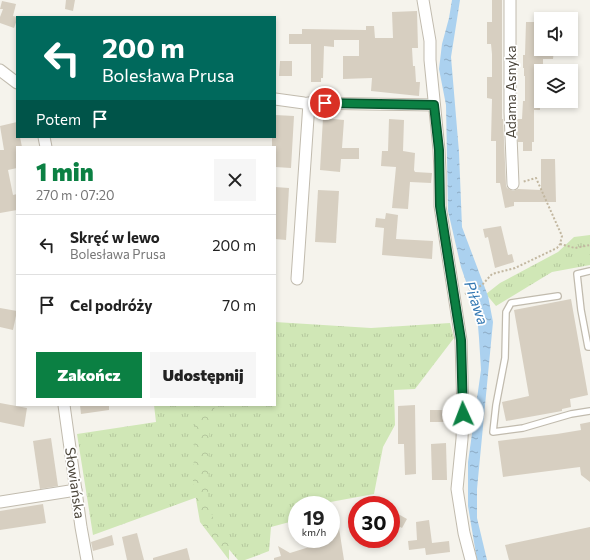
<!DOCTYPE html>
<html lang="pl">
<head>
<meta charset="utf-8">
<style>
  body { margin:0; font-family:Commissioner,sans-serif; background:#f6f6f6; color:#222; height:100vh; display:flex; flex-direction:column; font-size:15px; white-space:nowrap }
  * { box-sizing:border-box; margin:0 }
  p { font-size:13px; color:#767676 }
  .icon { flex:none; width:22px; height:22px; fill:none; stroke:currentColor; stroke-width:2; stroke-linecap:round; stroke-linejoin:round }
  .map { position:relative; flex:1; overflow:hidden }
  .panel { position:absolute; left:16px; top:146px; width:260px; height:260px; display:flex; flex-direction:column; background:#fff; border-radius:0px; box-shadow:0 2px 6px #0003 }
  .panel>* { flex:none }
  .top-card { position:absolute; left:16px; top:16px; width:260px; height:122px; border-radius:0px; box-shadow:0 2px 6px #0003; background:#00695c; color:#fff; overflow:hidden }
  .buttons { position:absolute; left:534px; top:12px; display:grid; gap:8px }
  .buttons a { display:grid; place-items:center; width:44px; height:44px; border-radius:0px; background:#fff; box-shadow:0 2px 6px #0003; font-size:20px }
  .speed { position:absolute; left:288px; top:496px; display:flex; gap:8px; font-size:20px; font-weight:700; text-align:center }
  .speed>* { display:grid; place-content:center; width:52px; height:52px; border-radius:50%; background:#fff; box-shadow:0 2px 6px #0003; line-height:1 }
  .speed small { font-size:10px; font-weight:400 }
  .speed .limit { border:6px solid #d22; background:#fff; color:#111 }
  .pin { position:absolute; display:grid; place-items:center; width:34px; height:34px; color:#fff; margin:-17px; border:2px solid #fff; border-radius:50%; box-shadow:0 1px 4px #0007 }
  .me { position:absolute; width:44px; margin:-22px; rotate:358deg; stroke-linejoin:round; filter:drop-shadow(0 0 3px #0008) }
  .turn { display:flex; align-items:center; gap:14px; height:84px; padding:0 20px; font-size:18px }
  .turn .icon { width:52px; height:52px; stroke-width:2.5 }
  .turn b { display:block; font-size:28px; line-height:34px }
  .then { display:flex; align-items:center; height:38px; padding:0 20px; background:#0003; gap:8px; font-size:15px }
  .round { display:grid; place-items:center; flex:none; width:42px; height:42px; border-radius:0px; background:#f6f6f6 }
  .overview { display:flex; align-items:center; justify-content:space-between; height:68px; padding:0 20px }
  h1 { font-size:24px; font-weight:800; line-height:30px; color:#0b8043 }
  .button { display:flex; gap:8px; margin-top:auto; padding:8px 20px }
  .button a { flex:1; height:46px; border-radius:0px; background:#0b8043; color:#fff; font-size:16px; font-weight:800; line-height:46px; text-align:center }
  .button a+a { background:#f6f6f6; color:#222 }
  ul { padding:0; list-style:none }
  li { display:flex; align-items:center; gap:12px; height:60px; padding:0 20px; border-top:1px solid #e0e0e0 }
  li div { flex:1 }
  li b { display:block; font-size:15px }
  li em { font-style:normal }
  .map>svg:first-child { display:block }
  .grass { fill:url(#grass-tufts) }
  .forest { fill:url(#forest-crowns) }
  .water { fill:url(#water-ripples) }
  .building { fill:#d7cfc1 }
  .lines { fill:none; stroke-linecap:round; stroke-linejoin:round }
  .lane-casing { stroke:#c1bbae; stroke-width:8 }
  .street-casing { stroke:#c1bbae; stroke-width:13 }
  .path { stroke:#c2b7a0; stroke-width:2; stroke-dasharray:2 2; stroke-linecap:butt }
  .lane { stroke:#fff; stroke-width:5.5 }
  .street { stroke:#fff; stroke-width:11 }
  .route-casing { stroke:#07532c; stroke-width:10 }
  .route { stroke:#0b8043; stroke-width:7 }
  .labels { text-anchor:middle; stroke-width:3.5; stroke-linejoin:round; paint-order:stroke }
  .street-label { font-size:14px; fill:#4a4439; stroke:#fff }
  .water-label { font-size:15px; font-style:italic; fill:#3579b3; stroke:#fff }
</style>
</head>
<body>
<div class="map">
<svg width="590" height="560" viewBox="0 0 590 560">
  <defs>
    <pattern id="grass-tufts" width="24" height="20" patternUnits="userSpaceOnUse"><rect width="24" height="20" fill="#d0e7b6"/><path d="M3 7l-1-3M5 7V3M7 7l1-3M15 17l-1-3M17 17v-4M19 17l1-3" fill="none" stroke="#b4c79d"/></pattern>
    <pattern id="forest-crowns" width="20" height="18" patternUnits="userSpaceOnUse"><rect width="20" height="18" fill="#d0e7b6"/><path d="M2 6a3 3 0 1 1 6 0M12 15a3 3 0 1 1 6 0" fill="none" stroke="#b4c79d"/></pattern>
    <pattern id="water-ripples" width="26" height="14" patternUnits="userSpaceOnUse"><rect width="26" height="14" fill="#abd1ef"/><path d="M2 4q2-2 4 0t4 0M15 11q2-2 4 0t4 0" fill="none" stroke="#8dabc3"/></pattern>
  </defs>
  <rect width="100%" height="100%" fill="#f5f3ec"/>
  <g class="grass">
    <path d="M590,235V265L552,272L496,306L486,294L500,283L558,252L574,237Z"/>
    <path d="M275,322L371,328L450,323L454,338L415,389L394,390L395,425L383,447L374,494L314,505H297V520L271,527L269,551L245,560H238L210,527L203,495L93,535L77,434L156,422L154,405H275Z"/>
  </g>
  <path class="forest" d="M200,405H215L209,433L208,505L215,523L229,545V560L200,522L193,482L195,424Z"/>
  <path class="water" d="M452,0H460L451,57L459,152L462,227L488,296L493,322L477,489V518L487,560H477L468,506V462L481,370L479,338L477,314L461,267L448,211L446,105L439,69L442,44L449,18Z"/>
  <g class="building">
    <path d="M66,0H75L73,11L65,9Z"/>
    <path d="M492,0H502V119H503L506,185L507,188L513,191L518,189L541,190V159H555L556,202H514V206L505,208L500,183H496V141H491L492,99L487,98V77H492V54L491,44H487V22H492Z"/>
    <path d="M2,1L16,4L13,16L18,17L14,28L0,23V17L3,9H0Z"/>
    <path d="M417,11L418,48H412L413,66H415L416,82H420L419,96L371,91L372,78L343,79V56H359V40H334V47L324,46L323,78H321V82H311V44H289V34H302V29L366,30V26H374L375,38H393L392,12Z"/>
    <path d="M526,22H539V49H554L553,59H543V65H539L540,110H534V142H532V151H523V142H518L517,119H522L523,101H525V76H524V68H523V55H525Z"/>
    <path d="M280,61H292V76H279Z"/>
    <path d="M275,115L294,116L291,168L275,167V147H272V137H275Z"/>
    <path d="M323,118L344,120L342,148H359V159H341L340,172L320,170Z"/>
    <path d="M389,119L404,120L403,151L415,153L414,170L415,172L432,173L431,183L410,182L408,209L392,208L396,167L381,166L382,151H388Z"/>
    <path d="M17,122V137H20L22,147H17V168L8,170L13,195L17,194V210L0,213V150H4L0,126Z"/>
    <path d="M275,187L289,188L286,240L275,239Z"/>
    <path d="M318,190L339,191L336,243L315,242Z"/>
    <path d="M386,213L398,215L396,239L433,241L432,259L382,255L384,228L375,227L376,218L385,219Z"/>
    <path d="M501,226L508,255L512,254L514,262L495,268L488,237L485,238L483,229Z"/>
    <path d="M571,299L588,395L570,399L571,407L562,409V411L506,421L502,402L529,396L514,310Z"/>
    <path d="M0,308L17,311L13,330L0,327Z"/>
    <path d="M0,403L27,408L24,427L0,422Z"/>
    <path d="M80,405H109V410L81,414Z"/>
    <path d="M415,405L416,474L405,475L404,444H398V406Z"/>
    <rect x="430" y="410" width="25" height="12"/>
    <path d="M590,422V482L581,475L580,467L503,477L498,441L557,434L581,430L580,424Z"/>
    <path d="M51,438L58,486L40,489L33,441Z"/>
    <path d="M446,443L447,480H432L431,444Z"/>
    <path d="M43,504L46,523L0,530V511Z"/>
    <path d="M391,510L407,519L402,528L391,522Z"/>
    <path d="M429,520L432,543L449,541L450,552L426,555L425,548L409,550L408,541L417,540L416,522Z"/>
    <path d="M590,527V560H509L505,545Z"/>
    <path d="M339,528L344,560H274V558L281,556L278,546L290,553L322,543L321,539H331V530Z"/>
    <path d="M137,533L144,560H127L122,537Z"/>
    <path d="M112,535L114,545L93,551L91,542Z"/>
    <path d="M187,548L190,560H153V558Z"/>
  </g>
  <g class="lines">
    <g class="lane-casing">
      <g id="lane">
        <path d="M590,271L577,274L581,310L588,347H590"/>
        <path d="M558,296L511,303L506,312L505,358L496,405L493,432L523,428L571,414L590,411"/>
      </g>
    </g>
    <g class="street-casing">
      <g id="street">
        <path d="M423,0L430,41V60L439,150L440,172V206L461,340L463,414L462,439L457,489L464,533L471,560"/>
        <path d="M510,0V112L513,184"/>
        <path d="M0,70L17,83"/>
        <path d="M275,99L304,103L434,105"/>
        <path d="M44,137L46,147"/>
        <path d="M297,279L309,103"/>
        <path d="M64,405L81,527L87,560"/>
        <path d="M0,502L76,490"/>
      </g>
    </g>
    <g class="path">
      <path d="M560,244L575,248L590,245"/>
      <path d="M465,294L482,285L492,274L515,268L557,248L560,244L562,236L536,178L522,182"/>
    </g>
    <use href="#lane" class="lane"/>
    <use href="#street" class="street"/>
  </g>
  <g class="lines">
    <g class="route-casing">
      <path id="route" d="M325,103L434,105L439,150L440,206L461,340L463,414"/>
    </g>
    <use href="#route" class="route"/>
  </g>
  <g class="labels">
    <g class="street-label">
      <text transform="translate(511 92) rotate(-90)" y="5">Adama Asnyka</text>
      <text transform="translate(75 483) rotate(82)" y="5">Słowiańska</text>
    </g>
    <g class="water-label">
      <text transform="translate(476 303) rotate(71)" y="5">Piława</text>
    </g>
  </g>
</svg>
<div class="buttons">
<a><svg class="icon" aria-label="sound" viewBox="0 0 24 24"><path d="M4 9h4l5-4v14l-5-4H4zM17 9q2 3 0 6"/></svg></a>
<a><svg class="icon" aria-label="layers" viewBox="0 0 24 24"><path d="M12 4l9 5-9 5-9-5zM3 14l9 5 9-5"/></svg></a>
</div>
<div class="speed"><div>19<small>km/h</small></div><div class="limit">30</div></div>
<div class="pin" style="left:325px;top:103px;background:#d93025"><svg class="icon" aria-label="arrive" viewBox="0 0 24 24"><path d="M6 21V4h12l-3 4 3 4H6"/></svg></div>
<svg class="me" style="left:463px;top:414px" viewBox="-20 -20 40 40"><circle r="19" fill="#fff"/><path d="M0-13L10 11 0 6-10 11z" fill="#0b8043"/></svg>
<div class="top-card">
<div class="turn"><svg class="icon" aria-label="left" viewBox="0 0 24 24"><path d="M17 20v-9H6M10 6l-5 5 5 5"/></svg><div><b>200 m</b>Bolesława Prusa</div></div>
<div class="then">Potem<svg class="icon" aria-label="arrive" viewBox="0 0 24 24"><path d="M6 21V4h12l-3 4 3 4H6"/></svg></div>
</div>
<section class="panel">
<div class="overview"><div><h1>1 min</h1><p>270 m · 07:20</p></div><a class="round"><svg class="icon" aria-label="close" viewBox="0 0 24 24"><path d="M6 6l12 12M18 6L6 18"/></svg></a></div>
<ul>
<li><svg class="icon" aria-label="left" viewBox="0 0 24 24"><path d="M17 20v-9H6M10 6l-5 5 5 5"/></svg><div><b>Skręć w lewo</b><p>Bolesława Prusa</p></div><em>200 m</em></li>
<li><svg class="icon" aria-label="arrive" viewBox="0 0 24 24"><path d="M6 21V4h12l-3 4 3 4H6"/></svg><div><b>Cel podróży</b></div><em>70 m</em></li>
</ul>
<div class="button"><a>Zakończ</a><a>Udostępnij</a></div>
</section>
</div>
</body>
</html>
